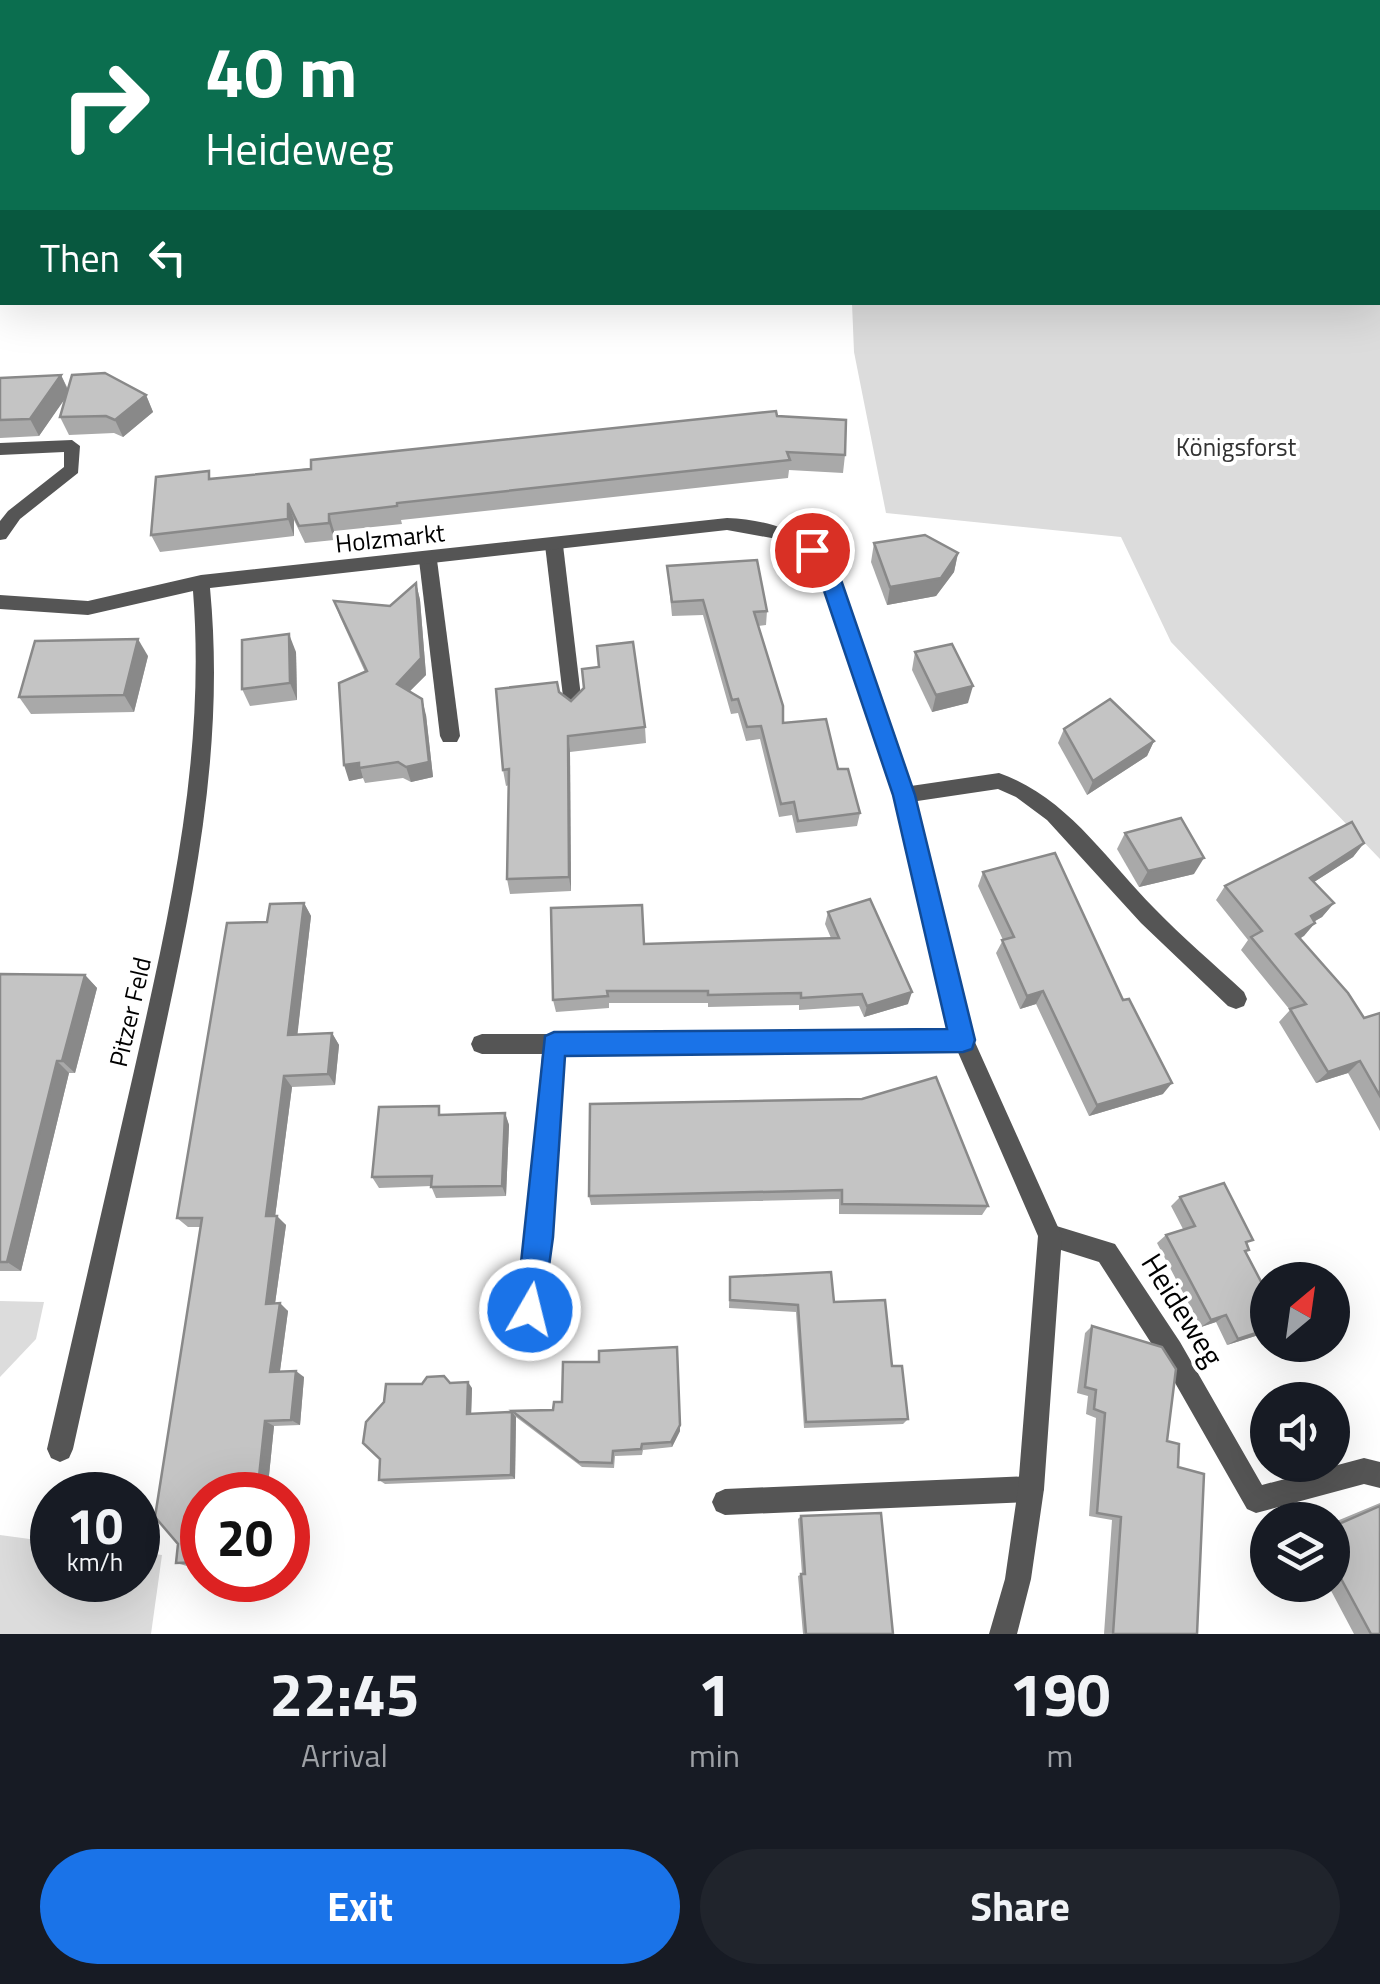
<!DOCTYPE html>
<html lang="en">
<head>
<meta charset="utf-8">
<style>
  body { margin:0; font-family:"Titillium Web",sans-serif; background:#20242c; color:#f1f3f6; height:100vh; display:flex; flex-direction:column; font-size:38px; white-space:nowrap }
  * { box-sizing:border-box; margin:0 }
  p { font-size:32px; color:#9ea1a6 }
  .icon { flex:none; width:55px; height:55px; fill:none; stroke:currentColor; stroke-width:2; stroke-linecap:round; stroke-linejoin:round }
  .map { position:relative; height:1634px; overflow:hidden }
  .panel { display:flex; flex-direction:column; background:#171b24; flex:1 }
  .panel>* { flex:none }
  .hud { position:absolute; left:0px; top:0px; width:1380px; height:305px; box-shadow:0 10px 40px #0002; background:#0b6e4f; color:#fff; overflow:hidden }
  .needle { width:65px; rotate:29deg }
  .controls { position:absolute; left:1250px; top:1262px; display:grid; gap:20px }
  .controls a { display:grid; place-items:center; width:100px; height:100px; border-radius:50%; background:#171b24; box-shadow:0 10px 40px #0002; font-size:50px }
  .speed { position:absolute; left:30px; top:1472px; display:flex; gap:20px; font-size:50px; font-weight:700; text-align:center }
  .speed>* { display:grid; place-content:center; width:130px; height:130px; border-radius:50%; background:#171b24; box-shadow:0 10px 40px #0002; line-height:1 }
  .speed small { font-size:25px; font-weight:400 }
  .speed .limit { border:15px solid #d22; background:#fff; color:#111 }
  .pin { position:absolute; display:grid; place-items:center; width:85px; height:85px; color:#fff; margin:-42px; border:5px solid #fff; border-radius:50%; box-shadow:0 2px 10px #0007 }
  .me { position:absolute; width:110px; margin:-55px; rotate:8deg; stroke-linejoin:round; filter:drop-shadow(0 0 8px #0008) }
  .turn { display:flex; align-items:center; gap:35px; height:210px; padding:0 40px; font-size:45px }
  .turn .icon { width:130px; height:130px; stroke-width:2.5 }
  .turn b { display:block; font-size:70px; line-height:85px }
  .then { display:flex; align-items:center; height:95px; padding:0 40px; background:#0003; gap:20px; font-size:38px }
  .eta { display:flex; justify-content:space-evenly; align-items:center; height:170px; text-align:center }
  .eta b { font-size:60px; font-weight:700; line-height:70px }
  .button { display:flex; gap:20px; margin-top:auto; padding:20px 40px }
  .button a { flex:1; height:115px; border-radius:60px; background:#1a73e8; color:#fff; font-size:40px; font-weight:700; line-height:115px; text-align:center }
  .button a+a { background:#20242c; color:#f1f3f6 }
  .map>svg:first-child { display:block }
  .green { fill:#dcdcdc }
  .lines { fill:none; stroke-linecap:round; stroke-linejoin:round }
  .lane { fill:#555; fill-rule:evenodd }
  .street { fill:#555; fill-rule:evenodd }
  .wall { fill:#a9a9a9 }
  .shaded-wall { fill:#898989 }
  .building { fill:#c4c4c4; stroke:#898989; stroke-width:2.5 }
  .route { fill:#1a73e8; stroke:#114b97; stroke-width:2.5 }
  .labels { text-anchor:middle; stroke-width:8; stroke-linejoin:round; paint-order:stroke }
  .park-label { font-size:25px; fill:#333; stroke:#fff }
  .street-label { font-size:25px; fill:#000; stroke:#fff }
  .near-street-label { font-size:30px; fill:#000; stroke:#fff }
</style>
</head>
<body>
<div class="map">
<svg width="1380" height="1634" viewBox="0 0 1380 1634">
  <rect width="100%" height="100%" fill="#fff"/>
  <g class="green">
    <path d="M0,0H1380V859L1171,642L1121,537L886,513L854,352L852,303L1378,302V2H2L0,289Z"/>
    <path d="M0,1301L44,1302L36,1339L0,1377Z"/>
    <path d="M0,1535L52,1542V1580H138V1552L162,1555L151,1634H0Z"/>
  </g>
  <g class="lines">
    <g class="lane">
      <path d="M72,440L80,446L78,473L20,519L6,539L0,540V521L8,511L64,467V452L0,455V443Z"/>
      <path d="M554,539L563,545L582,705L573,713L564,705L545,545Z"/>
      <path d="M428,553L437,560L460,736L457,742H443L440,736L419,560Z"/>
      <path d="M999,773C1066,796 1106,859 1154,908C1182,937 1214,964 1244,992L1247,999L1244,1006L1236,1009L1228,1006L1141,923L1047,820L1016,797L998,789L904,803L897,801L894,795L897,789L904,787Z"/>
      <path d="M482,1034H554L562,1037L565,1044L552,1237L541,1311L538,1320L529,1323L520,1320L517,1311L528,1237L542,1054H482L474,1051L471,1044L474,1037Z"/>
      <path d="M1050,1224L1115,1244L1180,1342L1262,1485L1364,1458L1380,1462V1488L1364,1484L1256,1513L1247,1509L1162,1360L1099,1262L1042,1244L1038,1236L1042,1228Z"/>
      <path d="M1031,1476L1040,1480L1044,1489L1040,1498L1031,1502L725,1515L716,1511L712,1502L716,1493L725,1489Z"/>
    </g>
    <path class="street" d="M727,518C771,520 811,532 836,571L914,795L974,1040L1062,1236L1044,1489L1031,1579L1017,1634H989L1005,1579L1018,1489L1038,1236L957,1050L554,1054L546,1051L543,1044L546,1037L554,1034L950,1030L894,795L819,574L800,553L777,539L727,530L210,588C226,755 191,907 156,1070C129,1196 101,1323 73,1449L69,1458L60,1462L51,1458L47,1449C76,1323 105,1197 134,1071C170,912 206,755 193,591L88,615L0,609V595L88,601L201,575Z"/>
  </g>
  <g class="wall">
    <path d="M61,375L68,389L146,395L153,412L123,437L114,433L69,435L60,417L65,398L39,436L0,438V378Z"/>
    <path d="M777,416L845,455L843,473L789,470L788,478L401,520L402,524L334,531V540L305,543L294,520V536L160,552L151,535L212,479Z"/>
    <path d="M874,543L958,553L954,572L936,596L887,605L871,562Z"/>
    <path d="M667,566L767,611L766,625L758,626L783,723L838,769L860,813L857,826L796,833L792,815L779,817L760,739L746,741L738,713L731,714L703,615L672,616Z"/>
    <path d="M416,583L420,600L426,675L409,692L426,715L433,777L411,782L403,778L365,783L363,778L349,781L365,672L340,617L334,601L390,606Z"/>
    <path d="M296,652L297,700L250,706L242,689Z"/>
    <path d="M915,652L968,703L932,712L912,670Z"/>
    <path d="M148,656L134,712L31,714L19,697Z"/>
    <path d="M584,688L645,727L646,743L570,752L571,891L510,894L507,879L509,785L506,786L503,770L559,692L571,701Z"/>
    <path d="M1064,729L1154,741L1147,756L1087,795L1058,743Z"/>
    <path d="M1125,833L1194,874L1139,887L1117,849Z"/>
    <path d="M1364,843L1353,857L1314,882L1334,903L1322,917L1314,921L1315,923L1300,939L1364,1018L1380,1013V1131L1348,1073L1316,1083L1279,1022L1290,1010L1241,950L1248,940L1216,900L1225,886Z"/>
    <path d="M983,872L1163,1094L1089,1116L1036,1004L1020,1009L996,953L1003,940L978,886Z"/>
    <path d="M304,903L311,916L297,1035L332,1033L339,1045L335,1085L292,1087L275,1216L286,1225L275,1303L288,1311L280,1371L304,1377L300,1425L274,1426L267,1495H202V1565L187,1566L176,1563L178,1544L200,1227H188L177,1218L267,922Z"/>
    <path d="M828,912L908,1004L864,1017L859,1006L799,1010V1005L708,1007V1003H609V1008L556,1012L553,1000L644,944L831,938L825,924Z"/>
    <path d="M0,974L85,975L97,988L75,1073H69L21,1271H0Z"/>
    <path d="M590,1104L988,1206L982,1215L839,1214V1199L591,1205L589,1196Z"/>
    <path d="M505,1113L509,1125L506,1196L436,1198L431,1186L379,1188L372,1177L443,1115Z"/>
    <path d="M1180,1197L1247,1245L1246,1252L1268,1332L1227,1345L1216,1322L1201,1327L1157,1243L1166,1235L1183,1229L1171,1206Z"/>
    <path d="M730,1277L834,1302L892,1366L908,1419L903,1424L804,1428L796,1312L729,1308Z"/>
    <path d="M1092,1326L1167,1441L1178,1467L1197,1634H1104L1112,1520L1089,1516L1096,1418L1086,1414L1088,1396L1077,1393L1085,1333Z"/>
    <path d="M677,1347L680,1431L672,1447L643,1450L642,1455L615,1456L614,1468L582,1467L516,1417L512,1411L553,1410L599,1362Z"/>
    <path d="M450,1383L472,1388L471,1414L512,1412L516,1417L515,1479L385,1484L379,1480Z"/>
    <path d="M1380,1503V1634H1354L1328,1585H1332V1523Z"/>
    <path d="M801,1516L893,1634H803L798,1576L802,1574L798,1519Z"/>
  </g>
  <g class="shaded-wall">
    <path d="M61,375L69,393L39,436L30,419Z"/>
    <path d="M146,395L153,412L123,437L115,420Z"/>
    <path d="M288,503L294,520V536L288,519Z"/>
    <path d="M329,514L334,531V540L329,523Z"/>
    <path d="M958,553L954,572L936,596L887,605L890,587Z"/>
    <path d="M416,583L420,600L426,675L401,700L397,684Z"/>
    <path d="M289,634L296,652L297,700L290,683Z"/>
    <path d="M138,639L148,656L134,712L124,695Z"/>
    <path d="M973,686L968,703L932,712L936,695Z"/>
    <path d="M422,699L426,715L433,777L411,782L406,767Z"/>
    <path d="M568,736L570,752L571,891L569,877Z"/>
    <path d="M1154,741L1147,756L1087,795L1093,781Z"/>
    <path d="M359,763L363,778L349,781L344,765Z"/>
    <path d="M1364,843L1353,857L1300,891L1310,878Z"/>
    <path d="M1204,858L1194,874L1139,887L1148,871Z"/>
    <path d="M304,903L311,916L296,1047L288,1035Z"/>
    <path d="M1334,903L1322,917L1300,930L1311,916Z"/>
    <path d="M1315,923L1304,936L1285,947L1296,934Z"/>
    <path d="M85,975L97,988L75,1073L62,1061Z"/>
    <path d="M1043,991L1036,1004L1020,1009L1027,996Z"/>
    <path d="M912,992L908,1004L864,1017L867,1006Z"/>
    <path d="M332,1033L339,1045L335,1085L328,1074Z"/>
    <path d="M57,1061L69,1073L21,1271L7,1262Z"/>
    <path d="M1360,1061L1348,1073L1316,1083L1328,1072Z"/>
    <path d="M284,1076L292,1087L274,1225L266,1216Z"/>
    <path d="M1172,1083L1163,1094L1089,1116L1097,1105Z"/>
    <path d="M505,1113L509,1125L506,1196L502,1186Z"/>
    <path d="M277,1216L286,1225L274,1311L266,1304Z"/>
    <path d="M280,1303L288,1311L279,1378L270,1372Z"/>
    <path d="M1226,1315L1216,1322L1201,1327L1211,1320Z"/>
    <path d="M1268,1329V1332L1227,1345L1238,1339Z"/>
    <path d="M296,1371L304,1377L300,1425L291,1420Z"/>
    <path d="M468,1382L472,1388L471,1419L467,1414Z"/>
    <path d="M512,1412L516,1417L515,1479L511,1475Z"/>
    <path d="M265,1421L274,1426L267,1495H257Z"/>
    <path d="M680,1425V1431L672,1447L671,1442Z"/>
  </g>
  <g class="building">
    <path d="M105,373L146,395L115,420L106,416L60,417L72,375Z"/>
    <path d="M61,375L30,419L0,420V378Z"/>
    <path d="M776,411L777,416L846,420L845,455L787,452L790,460L397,503V506L329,514V523L299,526L288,503V519L151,535L156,477L209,471V479L311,469V460Z"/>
    <path d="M925,535L958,553L941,578L890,587L874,543Z"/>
    <path d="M757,560L767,611L754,612L783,706V723L826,719L838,769H848L860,813L798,821L794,802L781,804L761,726L747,727L738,699L732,700L703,600L672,602L667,566Z"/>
    <path d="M416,583L421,658L397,684L422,699L429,762L406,767L398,762L359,768V763L344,765L339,683L367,671L334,601L390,606Z"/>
    <path d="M289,634L290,683L242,689V640Z"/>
    <path d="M138,639L124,695L19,697L35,641Z"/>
    <path d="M633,642L645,727L568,736L569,877L507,879L509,769L503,770L496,689L557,682L559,692L571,701L584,688L582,669L599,667L597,646Z"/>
    <path d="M952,644L973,686L936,695L915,652Z"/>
    <path d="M1110,699L1154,741L1093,781L1064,729Z"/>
    <path d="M1181,818L1204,858L1148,871L1125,833Z"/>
    <path d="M1352,822L1364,843L1310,878L1334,903L1311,916L1315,923L1296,934L1348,993L1364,1018L1380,1013V1096L1360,1061L1328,1072L1290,1009L1306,1004L1251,937L1262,931L1225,886Z"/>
    <path d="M1055,853L1123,1000L1129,999L1172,1083L1097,1105L1043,991L1027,996L1002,940L1014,937L983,872Z"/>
    <path d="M870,899L912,992L867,1006L862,994L801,998V993L708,995V991H607L608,996L553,1000L551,908L642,905L644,944L839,938L828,912Z"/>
    <path d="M304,903L288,1035L332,1033L328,1074L284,1076L266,1216H277L266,1304L280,1303L270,1372L296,1371L291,1420L265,1421L257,1495H202V1562L176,1563L178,1544L155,1517L202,1218H177L227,923L267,922L270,904Z"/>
    <path d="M0,974L85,975L62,1061H57L7,1262H0Z"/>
    <path d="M936,1077L988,1206L842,1204V1190L589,1196L590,1104L862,1099Z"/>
    <path d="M439,1106V1115L505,1113L502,1186L431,1187L432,1176L372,1177L379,1107Z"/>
    <path d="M1224,1183L1253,1240L1246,1242L1249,1250L1245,1251L1268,1295V1329L1238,1339L1226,1315L1211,1320L1166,1235L1195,1226L1180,1197Z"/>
    <path d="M831,1272L834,1302L885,1300L892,1366H902L908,1419L806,1422L798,1305L730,1300V1277Z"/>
    <path d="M1092,1326L1162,1347L1176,1369L1167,1441L1179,1444L1178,1467L1204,1474L1197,1634H1113L1121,1517L1097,1513L1105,1413L1094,1409L1096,1390L1085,1387Z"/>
    <path d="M677,1347L680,1425L671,1442L642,1444L641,1449L613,1451L612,1463L579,1462L512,1411L553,1410L554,1402H562L563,1362H599V1351Z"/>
    <path d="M444,1376L450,1383L468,1382L467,1414L512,1412L511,1475L379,1480L380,1459L363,1443L366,1422L384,1402L386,1384H422L427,1377Z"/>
    <path d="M1380,1506V1634H1371L1332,1562V1527Z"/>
    <path d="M881,1513L893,1634H806L801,1574H805L801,1516Z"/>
  </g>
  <path class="route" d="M812,543L819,545L838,571L915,795L975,1040L972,1049L963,1052L565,1056L553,1237L543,1310L539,1320L530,1324L520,1320L516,1310L545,1036L554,1032L947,1029L893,795L818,573L802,550Z"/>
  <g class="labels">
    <g class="park-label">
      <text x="1236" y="456">Königsforst</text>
    </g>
    <g class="street-label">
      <text transform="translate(390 538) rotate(-6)" y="9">Holzmarkt</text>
      <text transform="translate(130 1012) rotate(-77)" y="9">Pitzer Feld</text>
    </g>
    <g class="near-street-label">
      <text transform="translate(1182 1310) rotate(58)" y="10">Heideweg</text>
    </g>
  </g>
</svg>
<div class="controls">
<a><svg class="needle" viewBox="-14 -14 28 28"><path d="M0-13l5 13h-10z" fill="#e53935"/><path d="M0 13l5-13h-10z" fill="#9ea1a6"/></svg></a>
<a><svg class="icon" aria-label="sound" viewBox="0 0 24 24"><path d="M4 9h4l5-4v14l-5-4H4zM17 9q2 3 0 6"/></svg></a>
<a><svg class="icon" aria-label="layers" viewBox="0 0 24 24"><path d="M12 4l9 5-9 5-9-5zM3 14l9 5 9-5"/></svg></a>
</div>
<div class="speed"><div>10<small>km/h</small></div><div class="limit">20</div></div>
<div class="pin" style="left:812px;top:550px;background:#d93025"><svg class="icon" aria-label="arrive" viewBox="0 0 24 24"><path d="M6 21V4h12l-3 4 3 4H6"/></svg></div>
<svg class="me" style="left:530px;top:1310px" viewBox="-20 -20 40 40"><circle r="17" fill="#1a73e8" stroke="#fff" stroke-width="3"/><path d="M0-11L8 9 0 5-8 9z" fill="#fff"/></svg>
<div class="hud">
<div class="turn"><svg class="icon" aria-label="right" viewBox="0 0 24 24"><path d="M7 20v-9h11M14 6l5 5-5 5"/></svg><div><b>40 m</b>Heideweg</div></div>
<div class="then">Then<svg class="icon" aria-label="left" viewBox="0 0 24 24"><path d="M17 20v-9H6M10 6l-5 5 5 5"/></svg></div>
</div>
</div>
<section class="panel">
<div class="eta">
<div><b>22:45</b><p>Arrival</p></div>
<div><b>1</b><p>min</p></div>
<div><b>190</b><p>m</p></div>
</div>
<div class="button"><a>Exit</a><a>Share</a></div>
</section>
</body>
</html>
